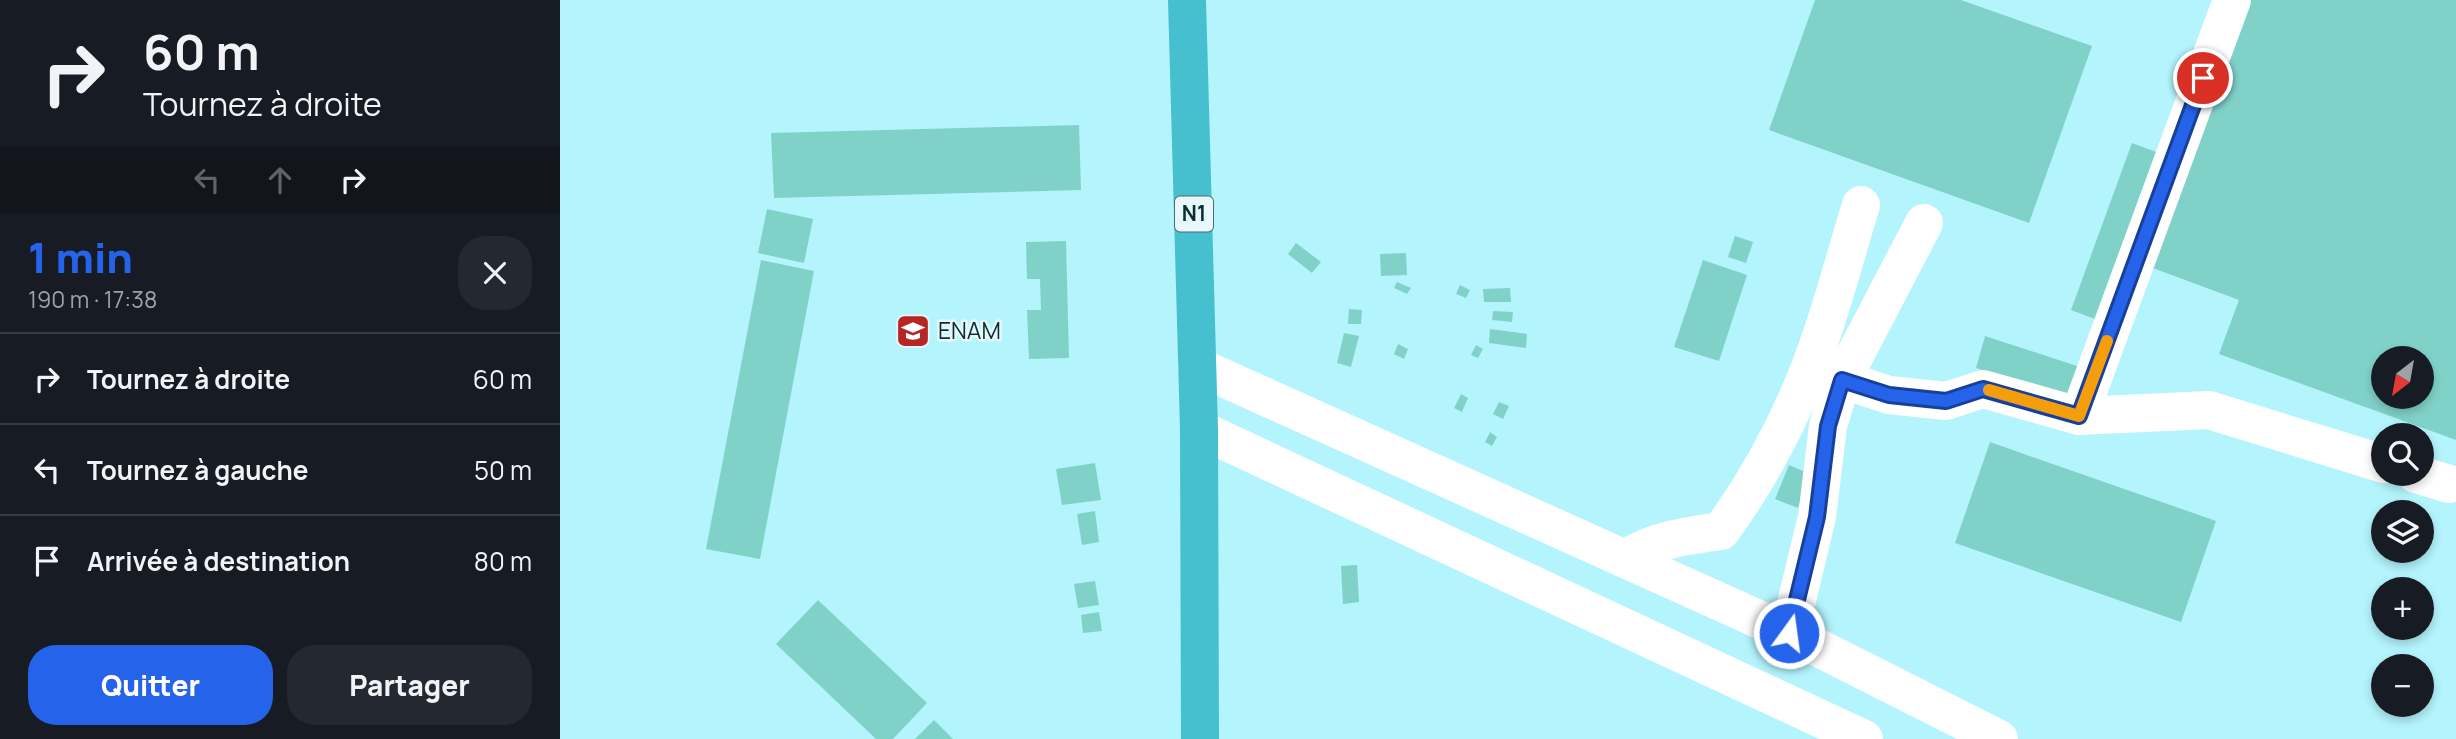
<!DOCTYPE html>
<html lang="fr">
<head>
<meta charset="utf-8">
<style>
  body { margin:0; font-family:Manrope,sans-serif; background:#242831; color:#f1f3f6; height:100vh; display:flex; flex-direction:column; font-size:26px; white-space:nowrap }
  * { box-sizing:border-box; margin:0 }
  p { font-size:23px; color:#9ea1a6 }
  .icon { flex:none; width:38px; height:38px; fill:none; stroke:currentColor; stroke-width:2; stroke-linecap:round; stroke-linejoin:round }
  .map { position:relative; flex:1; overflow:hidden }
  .drawer { display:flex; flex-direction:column; background:#171b24; width:560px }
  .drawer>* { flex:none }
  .top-card { background:#171b24; color:#f1f3f6; overflow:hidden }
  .needle { width:46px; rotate:211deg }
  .controls { position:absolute; left:1811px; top:346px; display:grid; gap:14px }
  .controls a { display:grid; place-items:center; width:63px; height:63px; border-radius:50%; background:#171b24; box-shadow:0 4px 10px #0003; font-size:35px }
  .pin { position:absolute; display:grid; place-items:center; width:60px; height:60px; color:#fff; margin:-30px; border:4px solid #fff; border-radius:50%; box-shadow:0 2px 7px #0007 }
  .me { position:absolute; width:77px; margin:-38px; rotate:14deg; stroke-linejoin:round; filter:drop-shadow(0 0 5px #0008) }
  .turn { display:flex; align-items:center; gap:24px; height:147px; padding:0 28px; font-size:32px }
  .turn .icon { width:91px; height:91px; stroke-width:2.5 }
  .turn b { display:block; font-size:49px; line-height:60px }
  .lanes { display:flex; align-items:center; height:66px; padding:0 28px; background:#0003; justify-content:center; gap:35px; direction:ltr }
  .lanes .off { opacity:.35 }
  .round { display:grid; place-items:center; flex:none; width:74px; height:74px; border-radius:28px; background:#242831 }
  .summary { display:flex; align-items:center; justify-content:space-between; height:119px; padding:0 28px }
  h1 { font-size:42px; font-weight:800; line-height:52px; color:#2563eb }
  .primary-button { display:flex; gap:14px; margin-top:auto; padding:14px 28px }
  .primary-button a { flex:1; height:80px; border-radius:28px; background:#2563eb; color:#fff; font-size:28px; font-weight:800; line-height:80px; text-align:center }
  .primary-button a+a { background:#242831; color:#f1f3f6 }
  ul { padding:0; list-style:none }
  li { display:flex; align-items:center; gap:21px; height:91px; padding:0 28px; border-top:2px solid #363941 }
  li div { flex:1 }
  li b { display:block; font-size:26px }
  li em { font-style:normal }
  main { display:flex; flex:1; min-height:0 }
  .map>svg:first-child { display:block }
  .building { fill:#80d2c9; fill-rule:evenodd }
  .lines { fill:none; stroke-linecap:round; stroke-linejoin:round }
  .minor { stroke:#fff; stroke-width:38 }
  .highway { stroke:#46bfce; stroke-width:38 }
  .route-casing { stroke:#184099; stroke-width:18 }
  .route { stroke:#2563eb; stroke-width:12 }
  .slow { stroke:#f59e0b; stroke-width:12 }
  .labels { text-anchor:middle; stroke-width:5; stroke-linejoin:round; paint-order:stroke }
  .shield { fill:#e8f8fa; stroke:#4d6b6f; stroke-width:2 }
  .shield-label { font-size:21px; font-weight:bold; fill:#0a2f33 }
  .poi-label { font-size:23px; fill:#0a2f33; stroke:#e8f8fa; text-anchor:start }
</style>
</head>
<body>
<main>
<section class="drawer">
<div class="top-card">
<div class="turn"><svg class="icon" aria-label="right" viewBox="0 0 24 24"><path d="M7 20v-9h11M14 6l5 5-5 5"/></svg><div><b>60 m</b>Tournez à droite</div></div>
<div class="lanes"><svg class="icon off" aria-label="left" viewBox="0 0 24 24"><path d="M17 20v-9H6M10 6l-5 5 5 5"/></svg><svg class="icon off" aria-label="ahead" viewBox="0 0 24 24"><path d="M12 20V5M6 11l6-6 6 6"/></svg><svg class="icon" aria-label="right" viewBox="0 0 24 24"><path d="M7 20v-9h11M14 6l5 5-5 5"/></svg></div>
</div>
<div class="summary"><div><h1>1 min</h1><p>190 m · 17:38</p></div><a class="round"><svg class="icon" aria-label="close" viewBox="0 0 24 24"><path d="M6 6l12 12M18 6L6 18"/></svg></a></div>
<ul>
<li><svg class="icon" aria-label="right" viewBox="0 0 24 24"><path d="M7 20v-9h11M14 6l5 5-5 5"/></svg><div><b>Tournez à droite</b></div><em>60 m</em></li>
<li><svg class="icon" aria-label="left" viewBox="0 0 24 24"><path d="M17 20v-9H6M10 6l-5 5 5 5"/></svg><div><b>Tournez à gauche</b></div><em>50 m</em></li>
<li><svg class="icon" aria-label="arrive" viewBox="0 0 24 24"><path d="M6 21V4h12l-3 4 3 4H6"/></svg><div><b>Arrivée à destination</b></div><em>80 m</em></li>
</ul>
<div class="primary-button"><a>Quitter</a><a>Partager</a></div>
</section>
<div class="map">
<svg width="1896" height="739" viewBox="0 0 1896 739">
  <rect width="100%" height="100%" fill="#b4f4fd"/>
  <g class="building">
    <path d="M1255,0H1401L1532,46L1469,223L1209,130Z"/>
    <path d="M1678,0H1896V440L1659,354L1679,300L1582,264ZM1824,359H1862V397H1824Z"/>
    <path d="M519,125L521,190L214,198L211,133Z"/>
    <path d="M1572,143L1596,152L1535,319L1511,310Z"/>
    <path d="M207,209L253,219L244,263L198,253Z"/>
    <path d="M1175,236L1193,242L1186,263L1168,257Z"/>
    <path d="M506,241L509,358L469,359L467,310H481L480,279H467L466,242Z"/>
    <path d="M736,243L761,262L752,273L728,254Z"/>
    <path d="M846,253L847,275L821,276L820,254Z"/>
    <path d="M201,260L254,271L200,559L146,549Z"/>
    <path d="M1143,260L1187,275L1159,361L1114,347Z"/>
    <path d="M837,282L851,288L847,294L834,288Z"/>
    <path d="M900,285L910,290L906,298L896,294Z"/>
    <path d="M950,288L951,302H924L923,289Z"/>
    <path d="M789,309L802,310L801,324H788Z"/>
    <path d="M933,311L953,312L952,322L932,320Z"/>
    <path d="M930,329L967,334L966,348L929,343Z"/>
    <path d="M784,333L799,336L791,367L777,363Z"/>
    <path d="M1425,336L1523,368L1513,399L1416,368Z"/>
    <path d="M838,344L848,349L844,359L834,354Z"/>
    <path d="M916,345L923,349L918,358L911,355Z"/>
    <path d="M901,394L908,398L902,412L894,408Z"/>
    <path d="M939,402L949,406L943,419L933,414Z"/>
    <path d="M930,432L937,437L932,446L925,442Z"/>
    <path d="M1430,442L1656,521L1621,622L1395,543Z"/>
    <path d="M535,463L541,500L502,505L496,469Z"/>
    <path d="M1229,465L1250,474L1238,508L1215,499Z"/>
    <path d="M535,511L539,542L522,545L517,514Z"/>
    <path d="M797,565L799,602L783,604L781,566Z"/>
    <path d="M535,581L539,605L518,608L514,584Z"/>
    <path d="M258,600L367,703L333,739H316L216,644Z"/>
    <path d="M539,612L542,631L523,633L521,615Z"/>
    <path d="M374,720L393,739H355Z"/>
  </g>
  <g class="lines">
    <g class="minor">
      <path d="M637,366L1229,633L1257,517L1268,426L1282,380L1364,223"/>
      <path d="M1250,369L1329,395L1386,401L1423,389L1519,416L1649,410L1824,464"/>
      <path d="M1519,416L1672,0"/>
      <path d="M639,429L1304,739"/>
      <path d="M1856,474L1889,484"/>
      <path d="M1065,559C1094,540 1126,536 1161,531C1196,483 1227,426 1249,370C1270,317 1284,260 1301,205"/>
      <path d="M1229,633L1439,739"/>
    </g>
    <path class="highway" d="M627,0L639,429L640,739"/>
  </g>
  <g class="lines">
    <g class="route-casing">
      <path id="route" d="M1229,633L1257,517L1268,426L1282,380L1329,395L1386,401L1423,389L1519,416L1643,78"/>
    </g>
    <use href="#route" class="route"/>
    <path class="slow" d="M1429,390L1519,416L1547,341"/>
  </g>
  <defs>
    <g id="university-square" transform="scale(1.75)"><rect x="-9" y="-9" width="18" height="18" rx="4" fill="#b62625" stroke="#e8f8fa"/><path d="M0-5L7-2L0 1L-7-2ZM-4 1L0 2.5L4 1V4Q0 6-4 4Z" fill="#fff"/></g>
  </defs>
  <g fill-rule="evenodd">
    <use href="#university-square" x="353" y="331"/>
  </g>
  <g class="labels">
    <rect class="shield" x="615" y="196.5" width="38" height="35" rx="5"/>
    <g class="shield-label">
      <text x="634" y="221">N1</text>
    </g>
    <g class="poi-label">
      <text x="378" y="339">ENAM</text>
    </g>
  </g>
</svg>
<div class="controls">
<a><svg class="needle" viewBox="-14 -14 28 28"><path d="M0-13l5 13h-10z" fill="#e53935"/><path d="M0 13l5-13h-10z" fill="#9ea1a6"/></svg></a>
<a><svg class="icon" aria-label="search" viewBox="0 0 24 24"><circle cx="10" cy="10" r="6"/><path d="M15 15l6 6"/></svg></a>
<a><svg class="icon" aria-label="layers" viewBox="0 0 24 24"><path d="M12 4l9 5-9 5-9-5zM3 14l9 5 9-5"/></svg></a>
<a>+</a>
<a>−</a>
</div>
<div class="pin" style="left:1643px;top:78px;background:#d93025"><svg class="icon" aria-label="arrive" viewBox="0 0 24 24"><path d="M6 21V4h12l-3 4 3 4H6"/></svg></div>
<svg class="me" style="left:1229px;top:633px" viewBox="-20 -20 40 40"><circle r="17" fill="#2563eb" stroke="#fff" stroke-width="3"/><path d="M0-11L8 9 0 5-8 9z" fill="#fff"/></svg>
</div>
</main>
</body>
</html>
